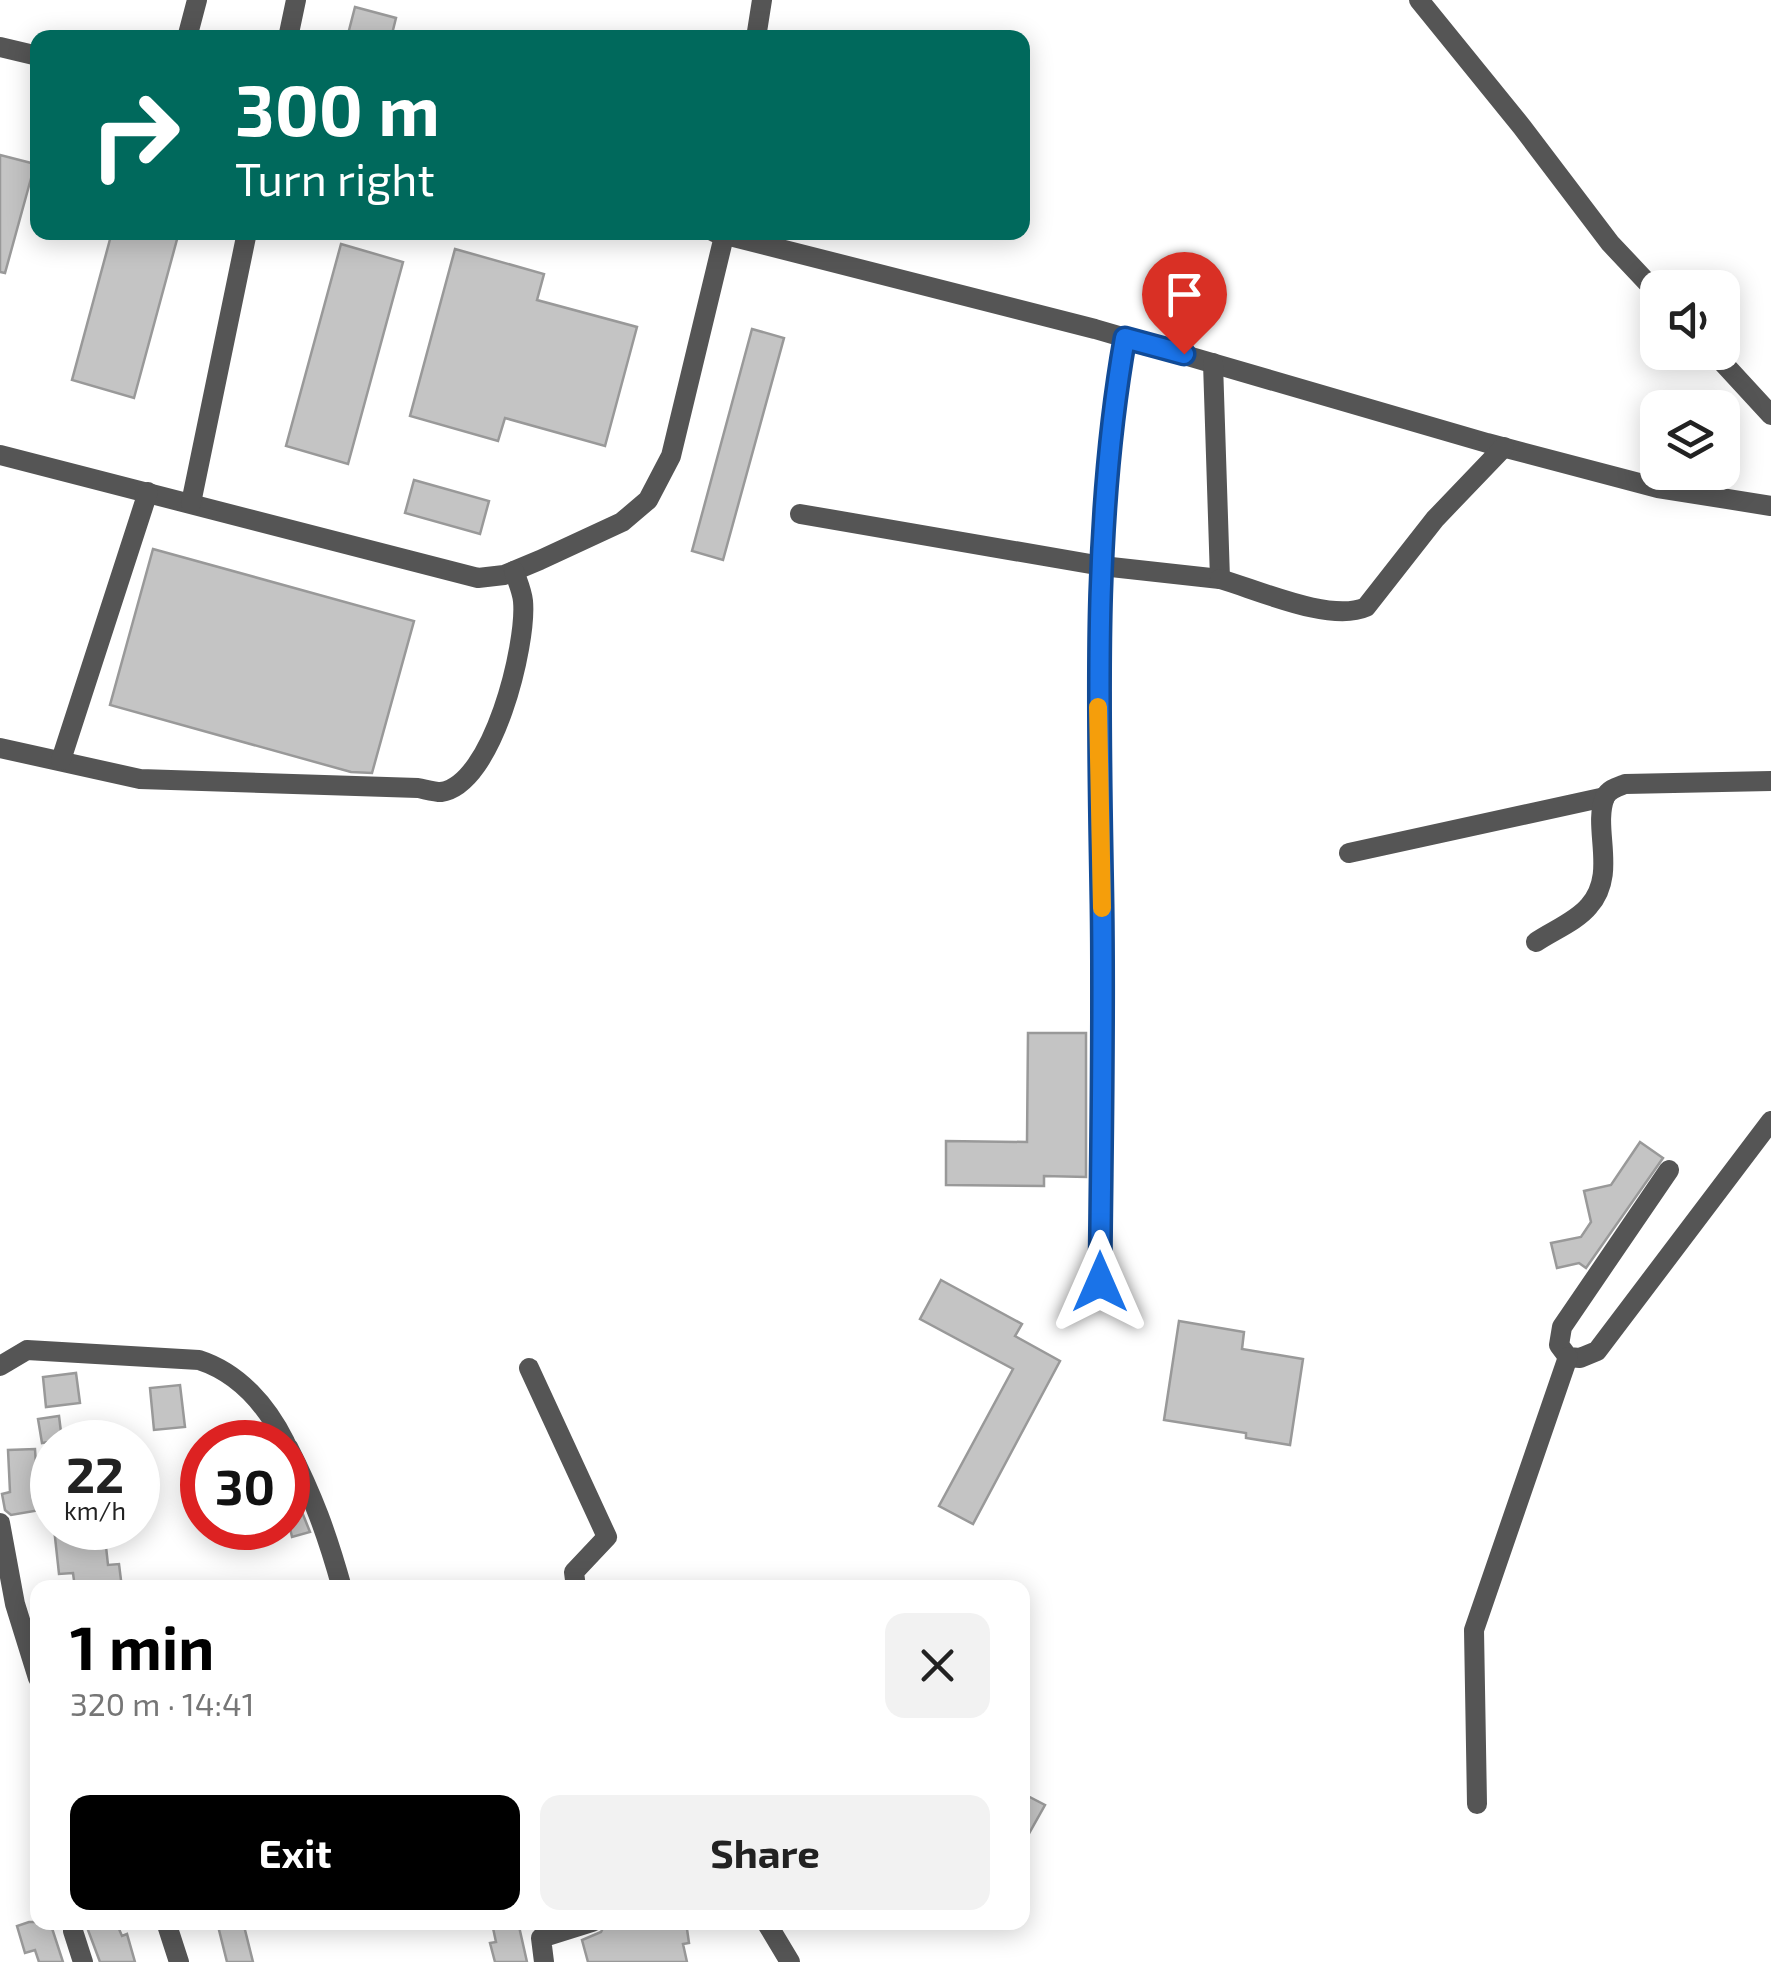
<!DOCTYPE html>
<html lang="en">
<head>
<meta charset="utf-8">
<style>
  body { margin:0; font-family:"Exo 2",sans-serif; background:#f2f2f2; color:#222; height:100vh; display:flex; flex-direction:column; font-size:38px; white-space:nowrap }
  * { box-sizing:border-box; margin:0 }
  p { font-size:32px; color:#767676 }
  .icon { flex:none; width:55px; height:55px; fill:none; stroke:currentColor; stroke-width:2; stroke-linecap:round; stroke-linejoin:round }
  .map { position:relative; flex:1; overflow:hidden }
  .panel { position:absolute; left:30px; top:1580px; width:1000px; height:350px; display:flex; flex-direction:column; background:#fff; border-radius:20px; box-shadow:0 5px 25px #0003 }
  .panel>* { flex:none }
  .banner { position:absolute; left:30px; top:30px; width:1000px; height:210px; border-radius:20px; box-shadow:0 5px 25px #0003; background:#00695c; color:#fff; overflow:hidden }
  .controls { position:absolute; left:1640px; top:270px; display:grid; gap:20px }
  .controls a { display:grid; place-items:center; width:100px; height:100px; border-radius:20px; background:#fff; box-shadow:0 5px 25px #0003; font-size:50px }
  .speed { position:absolute; left:30px; top:1420px; display:flex; gap:20px; font-size:50px; font-weight:700; text-align:center }
  .speed>* { display:grid; place-content:center; width:130px; height:130px; border-radius:50%; background:#fff; box-shadow:0 5px 25px #0003; line-height:1 }
  .speed small { font-size:25px; font-weight:400 }
  .speed .limit { border:15px solid #d22; background:#fff; color:#111 }
  .pin { position:absolute; display:grid; place-items:center; width:85px; height:85px; color:#fff; margin:-102px -42px; border-radius:50% 50% 50% 0; rotate:-45deg; box-shadow:0 0 10px #0007 }
  .pin .icon { rotate:45deg }
  .me { position:absolute; width:110px; margin:-55px; rotate:0deg; stroke-linejoin:round; filter:drop-shadow(0 0 8px #0008) }
  .turn { display:flex; align-items:center; gap:35px; height:210px; padding:0 40px; font-size:45px }
  .turn .icon { width:130px; height:130px; stroke-width:2.5 }
  .turn b { display:block; font-size:70px; line-height:85px }
  .round { display:grid; place-items:center; flex:none; width:105px; height:105px; border-radius:20px; background:#f2f2f2 }
  .head { display:flex; align-items:center; justify-content:space-between; height:170px; padding:0 40px }
  h1 { font-size:60px; font-weight:700; line-height:75px; color:#000 }
  .action { display:flex; gap:20px; margin-top:auto; padding:20px 40px }
  .action a { flex:1; height:115px; border-radius:20px; background:#000; color:#fff; font-size:40px; font-weight:700; line-height:115px; text-align:center }
  .action a+a { background:#f2f2f2; color:#222 }
  .map>svg:first-child { display:block }
  .building { fill:#c4c4c4; stroke:#999; stroke-width:2.5 }
  .lines { fill:none; stroke-linecap:round; stroke-linejoin:round }
  .minor { stroke:#555; stroke-width:20 }
  .tertiary { stroke:#555; stroke-width:20 }
  .route-casing { stroke:#114b97; stroke-width:25 }
  .route { stroke:#1a73e8; stroke-width:18 }
  .slow { stroke:#f59e0b; stroke-width:18 }
</style>
</head>
<body>
<div class="map">
<svg width="1771" height="1962" viewBox="0 0 1771 1962">
  <rect width="100%" height="100%" fill="#fff"/>
  <g class="building">
    <path d="M355,7L396,18L391,38H347Z"/>
    <path d="M0,155L35,164L5,273L0,272Z"/>
    <path d="M112,232H179L134,398L72,380Z"/>
    <path d="M341,244L403,262L348,464L286,446Z"/>
    <path d="M455,249L544,274L537,300L637,327L605,446L505,418L498,441L410,416Z"/>
    <path d="M752,329L784,338L723,560L692,551Z"/>
    <path d="M414,480L489,501L480,534L405,513Z"/>
    <path d="M153,549L414,621L372,773L351,772L110,705Z"/>
    <path d="M1028,1033H1086V1177L1044,1176V1186L946,1185V1141L1027,1142Z"/>
    <path d="M1640,1142L1663,1158L1586,1268L1579,1263L1557,1268L1551,1243L1581,1237L1591,1222L1584,1191L1611,1185Z"/>
    <path d="M941,1280L1022,1324L1015,1336L1060,1361L973,1524L939,1506L1013,1369L920,1319Z"/>
    <path d="M1179,1321L1244,1332L1242,1349L1303,1359L1290,1445L1246,1438V1433L1164,1420Z"/>
    <path d="M76,1373L80,1403L46,1407L43,1377Z"/>
    <path d="M180,1385L185,1427L154,1430L150,1388Z"/>
    <path d="M59,1416L62,1440L42,1443L38,1419Z"/>
    <path d="M35,1449L37,1482L52,1481V1508L11,1515L5,1510L2,1494L10,1492L8,1450Z"/>
    <path d="M288,1477L310,1532L292,1537L288,1519Z"/>
    <path d="M54,1528H104L108,1565L119,1564L122,1588H75L73,1573L59,1574Z"/>
    <path d="M1022,1793L1045,1805L1022,1846Z"/>
    <path d="M29,1922H50L63,1962H39L35,1950L25,1953L17,1926Z"/>
    <path d="M85,1922H116L122,1936L127,1934L135,1962H100Z"/>
    <path d="M217,1922H243L253,1962H227Z"/>
    <path d="M518,1922L527,1962H495L490,1943L496,1942L493,1928Z"/>
    <path d="M606,1922H686L689,1943L683,1944L687,1962H588L582,1940L601,1932Z"/>
  </g>
  <g class="lines">
    <g class="minor">
      <path d="M187,38L197,0"/>
      <path d="M288,38L296,0"/>
      <path d="M756,38L762,0"/>
      <path d="M0,47L38,56"/>
      <path d="M714,232L1095,329L1487,443L1658,488L1771,506"/>
      <path d="M0,455L478,578L504,575L540,560L622,522L648,500L671,456L725,232"/>
      <path d="M191,503L247,232"/>
      <path d="M800,514L1102,566L1220,579L1213,363"/>
      <path d="M1220,579C1258,590 1331,623 1366,607L1435,519L1504,447"/>
      <path d="M0,748L140,779L418,788C424,789 434,792 441,792C493,785 527,644 523,601C522,591 517,580 514,571"/>
      <path d="M61,760L148,492"/>
      <path d="M1349,853L1605,797"/>
      <path d="M1536,942C1552,931 1577,921 1589,906C1618,873 1592,829 1605,797C1609,789 1617,787 1625,784L1771,781"/>
      <path d="M1669,1170L1562,1327L1559,1345L1568,1357L1580,1358L1597,1351L1771,1121"/>
      <path d="M1100,1282V593L1113,408L1125,337"/>
      <path d="M0,1366L27,1350L199,1360C239,1373 267,1406 285,1442"/>
      <path d="M529,1368L607,1537L574,1572L576,1588"/>
      <path d="M288,1447C313,1496 327,1534 342,1588"/>
      <path d="M0,1523L15,1604L38,1678"/>
      <path d="M1477,1804L1474,1630L1568,1357"/>
      <path d="M166,1922L179,1962"/>
      <path d="M766,1922L790,1962"/>
      <path d="M73,1931L83,1962"/>
      <path d="M544,1962L541,1938L592,1922"/>
    </g>
    <g class="tertiary">
      <path d="M1419,0L1522,127L1610,243L1658,294"/>
      <path d="M1713,352L1771,415"/>
    </g>
  </g>
  <g class="lines">
    <g class="route-casing">
      <path id="route" d="M1100,1282C1101,1156 1104,1030 1102,904C1099,715 1092,524 1125,338L1184,354"/>
    </g>
    <use href="#route" class="route"/>
    <path class="slow" d="M1098,707L1102,908"/>
  </g>
</svg>
<div class="controls">
<a><svg class="icon" aria-label="sound" viewBox="0 0 24 24"><path d="M4 9h4l5-4v14l-5-4H4zM17 9q2 3 0 6"/></svg></a>
<a><svg class="icon" aria-label="layers" viewBox="0 0 24 24"><path d="M12 4l9 5-9 5-9-5zM3 14l9 5 9-5"/></svg></a>
</div>
<div class="speed"><div>22<small>km/h</small></div><div class="limit">30</div></div>
<div class="pin" style="left:1184px;top:354px;background:#d93025"><svg class="icon" aria-label="arrive" viewBox="0 0 24 24"><path d="M6 21V4h12l-3 4 3 4H6"/></svg></div>
<svg class="me" style="left:1100px;top:1282px" viewBox="-20 -20 40 40"><path d="M0-17L14 15 0 8-14 15z" fill="#1a73e8" stroke="#fff" stroke-width="4"/></svg>
<div class="banner">
<div class="turn"><svg class="icon" aria-label="right" viewBox="0 0 24 24"><path d="M7 20v-9h11M14 6l5 5-5 5"/></svg><div><b>300 m</b>Turn right</div></div>
</div>
<section class="panel">
<div class="head"><div><h1>1 min</h1><p>320 m · 14:41</p></div><a class="round"><svg class="icon" aria-label="close" viewBox="0 0 24 24"><path d="M6 6l12 12M18 6L6 18"/></svg></a></div>
<div class="action"><a>Exit</a><a>Share</a></div>
</section>
</div>
</body>
</html>
